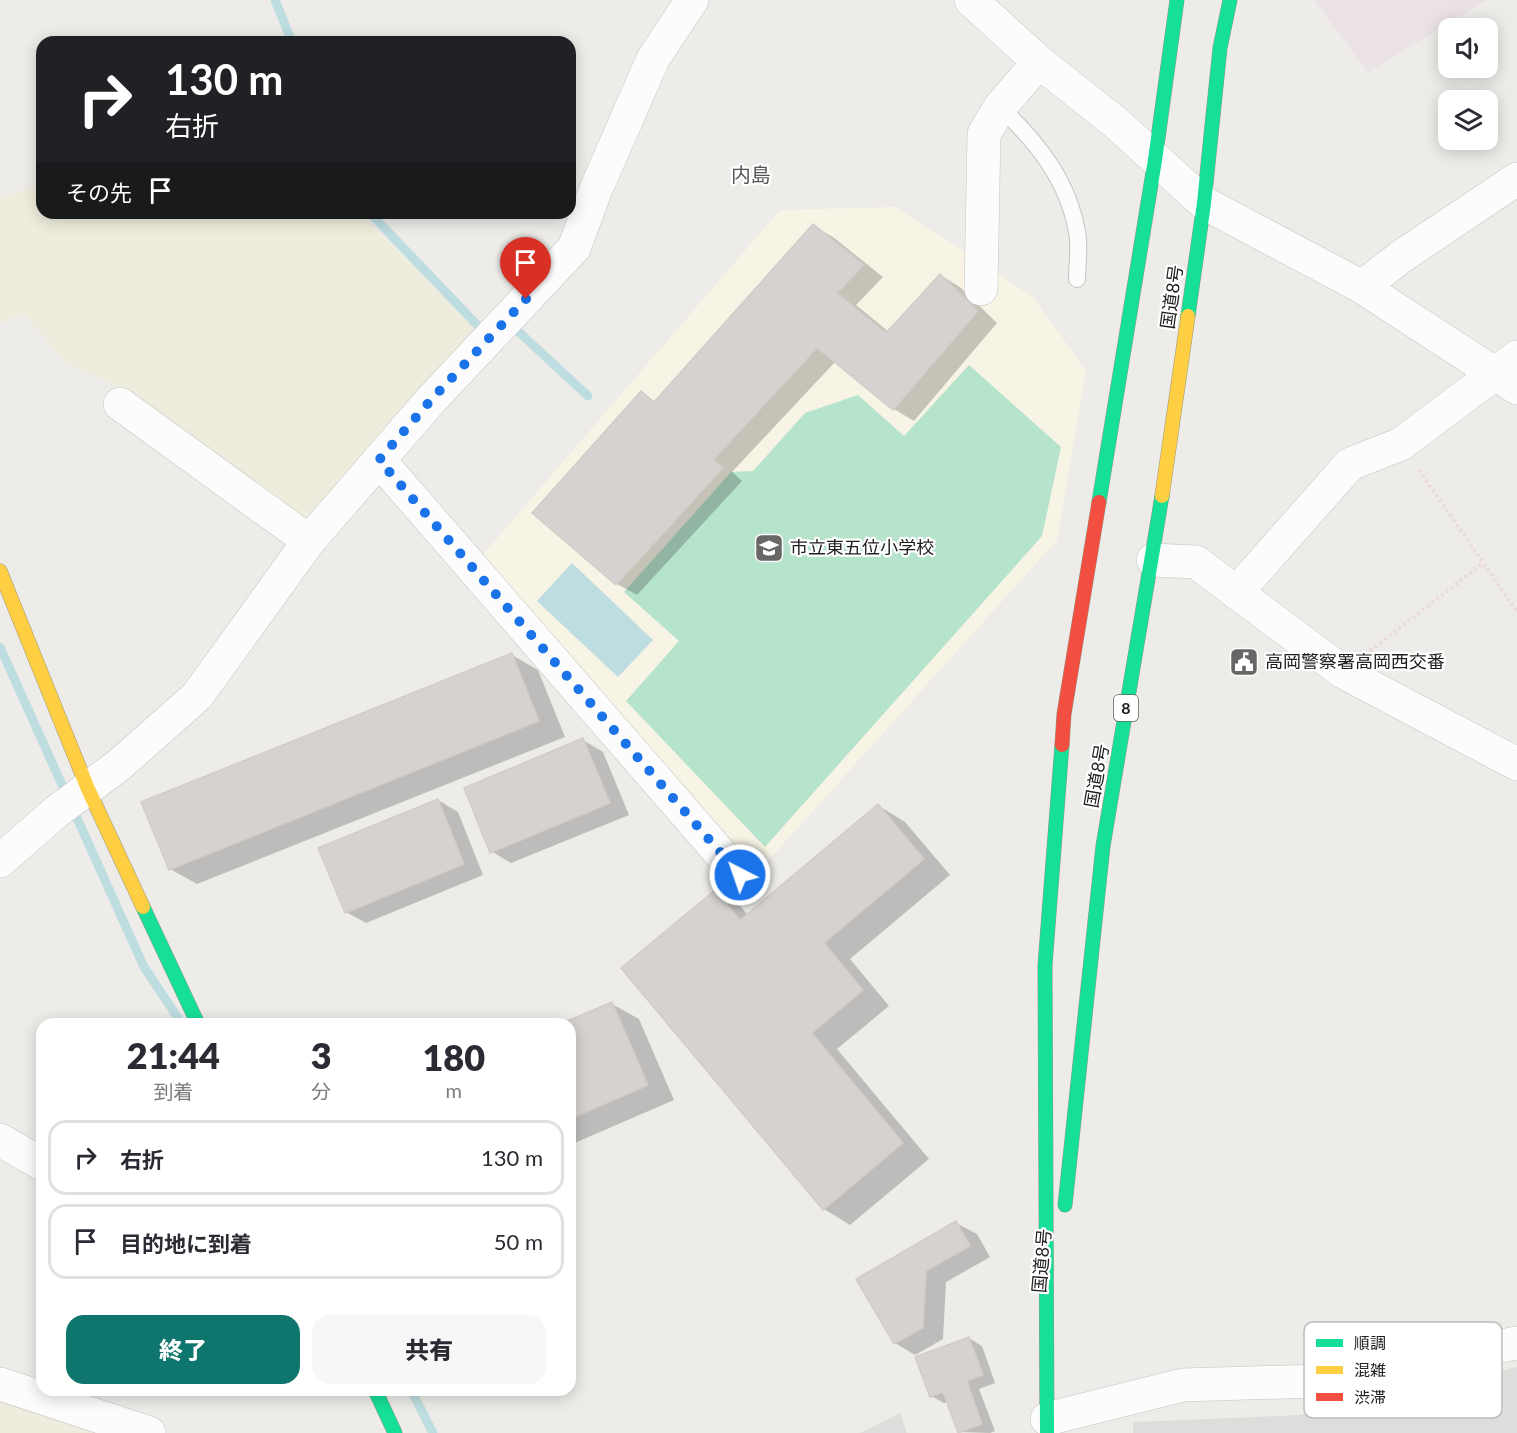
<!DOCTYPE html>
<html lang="ja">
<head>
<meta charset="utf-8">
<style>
  body { margin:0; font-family:Lato,"Noto Sans JP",sans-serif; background:#f7f7f7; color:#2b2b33; height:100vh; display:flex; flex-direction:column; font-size:22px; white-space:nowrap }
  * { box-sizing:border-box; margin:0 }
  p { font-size:20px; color:#7c7c81 }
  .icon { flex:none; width:33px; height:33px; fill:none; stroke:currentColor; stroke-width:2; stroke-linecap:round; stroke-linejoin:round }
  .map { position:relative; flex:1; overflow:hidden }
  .side { position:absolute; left:36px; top:1018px; width:540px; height:378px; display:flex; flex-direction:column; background:#fff; border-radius:18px; box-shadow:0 3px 15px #0003 }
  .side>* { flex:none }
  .top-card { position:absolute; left:36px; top:36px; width:540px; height:183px; border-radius:18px; box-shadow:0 3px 15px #0003; background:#202124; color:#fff; overflow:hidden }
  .tools { position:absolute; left:1438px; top:18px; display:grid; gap:12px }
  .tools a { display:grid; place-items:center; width:60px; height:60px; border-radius:12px; background:#fff; box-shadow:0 3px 15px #0003; font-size:30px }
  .pin { position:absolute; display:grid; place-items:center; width:51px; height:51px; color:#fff; margin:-62px -26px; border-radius:50% 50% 50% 0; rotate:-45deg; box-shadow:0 0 6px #0007 }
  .pin .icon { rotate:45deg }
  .me { position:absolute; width:66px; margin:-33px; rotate:319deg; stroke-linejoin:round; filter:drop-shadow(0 0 4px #0008) }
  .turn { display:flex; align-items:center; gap:21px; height:126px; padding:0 30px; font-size:27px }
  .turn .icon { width:78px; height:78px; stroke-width:2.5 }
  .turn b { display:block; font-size:42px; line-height:51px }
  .then { display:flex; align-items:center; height:57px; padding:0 30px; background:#0003; gap:12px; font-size:22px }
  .eta { display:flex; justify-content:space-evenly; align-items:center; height:102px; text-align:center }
  .eta b { font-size:36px; font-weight:800; line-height:42px }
  .button { display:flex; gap:12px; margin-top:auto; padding:12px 30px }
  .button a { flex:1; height:69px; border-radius:18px; background:#0f766e; color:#fff; font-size:24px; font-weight:800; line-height:69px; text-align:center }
  .button a+a { background:#f7f7f7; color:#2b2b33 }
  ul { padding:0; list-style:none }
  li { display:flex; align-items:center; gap:18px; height:75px; margin:0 12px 9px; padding:0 18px; border:3px solid #e1e1e2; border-radius:18px }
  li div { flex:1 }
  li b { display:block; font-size:22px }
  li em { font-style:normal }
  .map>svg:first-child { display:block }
  .industrial { fill:#ebe2e8 }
  .education { fill:#f7f4e5 }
  .farmland { fill:#eeeddd }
  .pitch { fill:#b6e3cb }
  .parking { fill:#dedddc }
  .water { fill:#bedde0 }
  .shadow { fill:#0003 }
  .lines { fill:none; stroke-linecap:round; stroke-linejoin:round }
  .stream { stroke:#bedde0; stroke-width:9 }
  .building { fill:#d5d2d0; stroke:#d1cdca; stroke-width:1.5 }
  .lane-casing { stroke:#c5c4c3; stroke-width:18 }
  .street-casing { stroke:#c5c4c3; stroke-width:34 }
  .fast-casing { stroke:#989781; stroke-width:15 }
  .slow-casing { stroke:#989781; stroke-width:15 }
  .jam-casing { stroke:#989781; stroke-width:15 }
  .path { stroke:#ebdbdb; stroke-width:4; stroke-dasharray:3 3; stroke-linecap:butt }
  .lane { stroke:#fcfcfc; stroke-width:16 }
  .street { stroke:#fcfcfc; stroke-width:33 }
  .fast { stroke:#16e098; stroke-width:14 }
  .slow { stroke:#ffcf43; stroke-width:14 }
  .jam { stroke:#f24e42; stroke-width:14 }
  .route { stroke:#1a73e8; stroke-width:10; stroke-dasharray:0 18 }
  .labels { text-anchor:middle; stroke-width:4.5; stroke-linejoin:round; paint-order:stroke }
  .shield { fill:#fff; stroke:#636363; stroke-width:1.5 }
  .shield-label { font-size:16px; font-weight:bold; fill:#202020 }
  .street-label { font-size:18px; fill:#202020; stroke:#fff }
  .poi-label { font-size:18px; fill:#202020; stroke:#fff; text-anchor:start }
  .neighbourhood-label { font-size:20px; fill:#535353; stroke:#fff }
  .key { fill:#fff; stroke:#bcbcbc; stroke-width:1.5 }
  .key-label { font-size:16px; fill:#202020 }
</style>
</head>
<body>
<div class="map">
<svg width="1517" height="1433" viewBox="0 0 1517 1433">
  <rect width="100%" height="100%" fill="#eeece9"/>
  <path class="industrial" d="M1314,0H1487L1368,72Z"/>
  <path class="education" d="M896,207L1033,297L1086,371L1057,540L758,872L482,556L780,210Z"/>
  <g class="farmland">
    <path d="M42,182V213H359L480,333L304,518L125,389L67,363L23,313L0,323V199Z"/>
    <path d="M0,1402L55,1420L97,1433H0Z"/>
  </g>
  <path class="pitch" d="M969,365L1061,447L1042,536L765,847L626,701L679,641L624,592L731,472L753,471L805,413L858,395L904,436Z"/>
  <g class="parking">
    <path d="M1517,1367V1433H1133V1422L1301,1415Z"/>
    <path d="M900,1413L907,1433H860Z"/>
  </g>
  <path class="water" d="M572,563L653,640L618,677L537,601Z"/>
  <g class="shadow">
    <path d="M813,226L833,237L883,277L856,305L889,332L940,275L960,287L997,323L914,421L894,409L836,361L732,472L742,481L637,595L617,584L641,393L656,402Z"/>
    <path d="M512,655L538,670L565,737L197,884L170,869Z"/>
    <path d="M583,740L603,752L629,815L511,863L491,851Z"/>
    <path d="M438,800L458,812L483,875L366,923L346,912Z"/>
    <path d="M879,806L905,822L950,875L850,959L889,1006L837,1049L929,1159L850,1225L824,1209L715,891L741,907L748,915Z"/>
    <path d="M612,1004L639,1019L674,1100L570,1145V1024H564Z"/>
    <path d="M956,1223L977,1234L990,1257L946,1282L943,1339L915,1355L895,1343L858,1279Z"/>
    <path d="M969,1338L982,1346L995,1383L979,1389L995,1431L990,1433L959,1432L949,1402L944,1403L931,1396Z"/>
  </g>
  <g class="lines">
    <g class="stream">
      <path d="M275,0L292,42"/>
      <path d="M370,213L481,329"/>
      <path d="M520,333L588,396"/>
      <path d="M0,647L144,967L182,1024"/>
      <path d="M411,1390L433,1433"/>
    </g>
  </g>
  <g class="building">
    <path d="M813,224L864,265L837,293L886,333L940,274L978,311L893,410L817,348L713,460L723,468L616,585L532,513L641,391L654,402Z"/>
    <path d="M512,653L539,721L169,870L141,802Z"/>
    <path d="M583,738L610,803L490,853L464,788Z"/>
    <path d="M438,799L464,864L345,913L318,848Z"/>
    <path d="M878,804L924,859L824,943L863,990L812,1033L903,1143L823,1210L621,968L715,890L740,920Z"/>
    <path d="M612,1002L648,1085L570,1119V1024H560Z"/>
    <path d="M956,1221L970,1246L926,1271L923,1328L894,1344L856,1279Z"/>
    <path d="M969,1337L983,1375L967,1381L982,1424L958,1433L943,1392L930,1397L915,1357Z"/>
  </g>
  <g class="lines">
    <g class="lane-casing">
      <path id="lane" d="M1000,107C1037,142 1068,180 1077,232C1080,247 1077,264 1077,279"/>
    </g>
    <g class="street-casing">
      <g id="street">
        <path d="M971,0L1039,62L1115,122L1204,203L1362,287L1517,388"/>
        <path d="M1362,287L1402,256L1517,179"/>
        <path d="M981,289L984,134L1000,107L1039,62"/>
        <path d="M120,404L309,541"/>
        <path d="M379,460L739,875"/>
        <path d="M1153,560L1196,562L1343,672L1517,764"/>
        <path d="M1236,593L1350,464L1401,444L1517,357"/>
        <path d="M0,861L56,812L119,765L197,696L309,541L431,400L574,248L596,189L653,59L692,0"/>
        <path d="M0,1140L42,1164"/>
        <path d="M0,1384L149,1433"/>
        <path d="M1047,1419L1183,1385L1317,1381L1517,1343"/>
      </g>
    </g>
    <g class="fast-casing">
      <g id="fast">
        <path d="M1188,316L1204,203L1220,48L1230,0"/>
        <path d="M1099,502L1155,160L1177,0"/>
        <path d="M143,907L198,1024"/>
        <path d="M1065,1205L1103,846L1162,496"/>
        <path d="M375,1390L395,1433"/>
        <path d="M1047,1433L1045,965L1062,745"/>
      </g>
    </g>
    <g class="slow-casing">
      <g id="slow">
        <path d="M1162,496L1188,316"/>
        <path d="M0,571L88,789L143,907"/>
      </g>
    </g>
    <g class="jam-casing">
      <path id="jam" d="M1062,745L1064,714L1099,502"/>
    </g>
    <g class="path">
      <path d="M1419,470L1517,612"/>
      <path d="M1370,651L1483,563"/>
    </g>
    <use href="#lane" class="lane"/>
    <use href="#street" class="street"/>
    <use href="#fast" class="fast"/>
    <use href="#slow" class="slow"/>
    <use href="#jam" class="jam"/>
  </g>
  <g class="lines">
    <path class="route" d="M526,299L431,400L379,460L740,875"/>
  </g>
  <defs>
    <g id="school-square" transform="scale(1.5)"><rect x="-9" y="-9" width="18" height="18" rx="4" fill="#686766" stroke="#fff"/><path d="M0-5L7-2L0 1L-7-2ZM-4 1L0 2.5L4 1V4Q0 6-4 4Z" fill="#fff"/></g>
    <g id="civic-square" transform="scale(1.5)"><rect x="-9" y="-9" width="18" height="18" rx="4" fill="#686766" stroke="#fff"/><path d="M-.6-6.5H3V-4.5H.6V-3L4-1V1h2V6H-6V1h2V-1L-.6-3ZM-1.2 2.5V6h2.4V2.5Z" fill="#fff"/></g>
  </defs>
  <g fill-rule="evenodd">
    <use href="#school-square" x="769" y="548"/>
    <use href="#civic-square" x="1244" y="662"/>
  </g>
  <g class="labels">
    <rect class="shield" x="1114" y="695" width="24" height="26" rx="4.5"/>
    <g class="shield-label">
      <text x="1126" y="714">8</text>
    </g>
    <g class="street-label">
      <text transform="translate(1172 297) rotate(-82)" y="6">国道8号</text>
      <text transform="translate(1097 776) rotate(-80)" y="6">国道8号</text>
      <text transform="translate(1042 1261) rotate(-85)" y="6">国道8号</text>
    </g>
    <g class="poi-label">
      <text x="790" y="554">市立東五位小学校</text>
      <text x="1265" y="668">高岡警察署高岡西交番</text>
    </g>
    <g class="neighbourhood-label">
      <text x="751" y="182">内島</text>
    </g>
  </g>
  <rect x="1304" y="1322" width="198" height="96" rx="9" class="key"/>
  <rect x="1316" y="1339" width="27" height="8" fill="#16e098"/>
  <rect x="1316" y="1366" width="27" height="8" fill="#ffcf43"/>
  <rect x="1316" y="1393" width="27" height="8" fill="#f24e42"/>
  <g class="key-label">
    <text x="1354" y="1349">順調</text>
    <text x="1354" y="1376">混雑</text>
    <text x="1354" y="1403">渋滞</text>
  </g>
</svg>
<div class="tools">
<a><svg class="icon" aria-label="sound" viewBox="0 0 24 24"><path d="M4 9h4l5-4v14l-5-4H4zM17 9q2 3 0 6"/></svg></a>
<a><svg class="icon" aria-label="layers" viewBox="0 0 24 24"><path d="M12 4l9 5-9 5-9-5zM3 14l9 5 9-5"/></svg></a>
</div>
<div class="pin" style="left:526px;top:299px;background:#d93025"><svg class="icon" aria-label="arrive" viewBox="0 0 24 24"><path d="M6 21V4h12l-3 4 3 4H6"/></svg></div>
<svg class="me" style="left:740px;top:875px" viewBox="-20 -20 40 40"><circle r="17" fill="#1a73e8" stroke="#fff" stroke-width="3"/><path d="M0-11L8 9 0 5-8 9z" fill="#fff"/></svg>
<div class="top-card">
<div class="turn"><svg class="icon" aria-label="right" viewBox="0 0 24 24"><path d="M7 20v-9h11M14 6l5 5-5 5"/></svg><div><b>130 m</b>右折</div></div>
<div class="then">その先<svg class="icon" aria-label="arrive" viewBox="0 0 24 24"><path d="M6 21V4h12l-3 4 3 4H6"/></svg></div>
</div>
<section class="side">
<div class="eta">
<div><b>21:44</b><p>到着</p></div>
<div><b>3</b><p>分</p></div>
<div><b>180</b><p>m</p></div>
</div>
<ul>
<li><svg class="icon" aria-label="right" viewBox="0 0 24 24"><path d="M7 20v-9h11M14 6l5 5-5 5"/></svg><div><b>右折</b></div><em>130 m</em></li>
<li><svg class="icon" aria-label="arrive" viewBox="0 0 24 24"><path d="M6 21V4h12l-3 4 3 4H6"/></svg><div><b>目的地に到着</b></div><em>50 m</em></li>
</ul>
<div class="button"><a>終了</a><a>共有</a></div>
</section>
</div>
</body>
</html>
